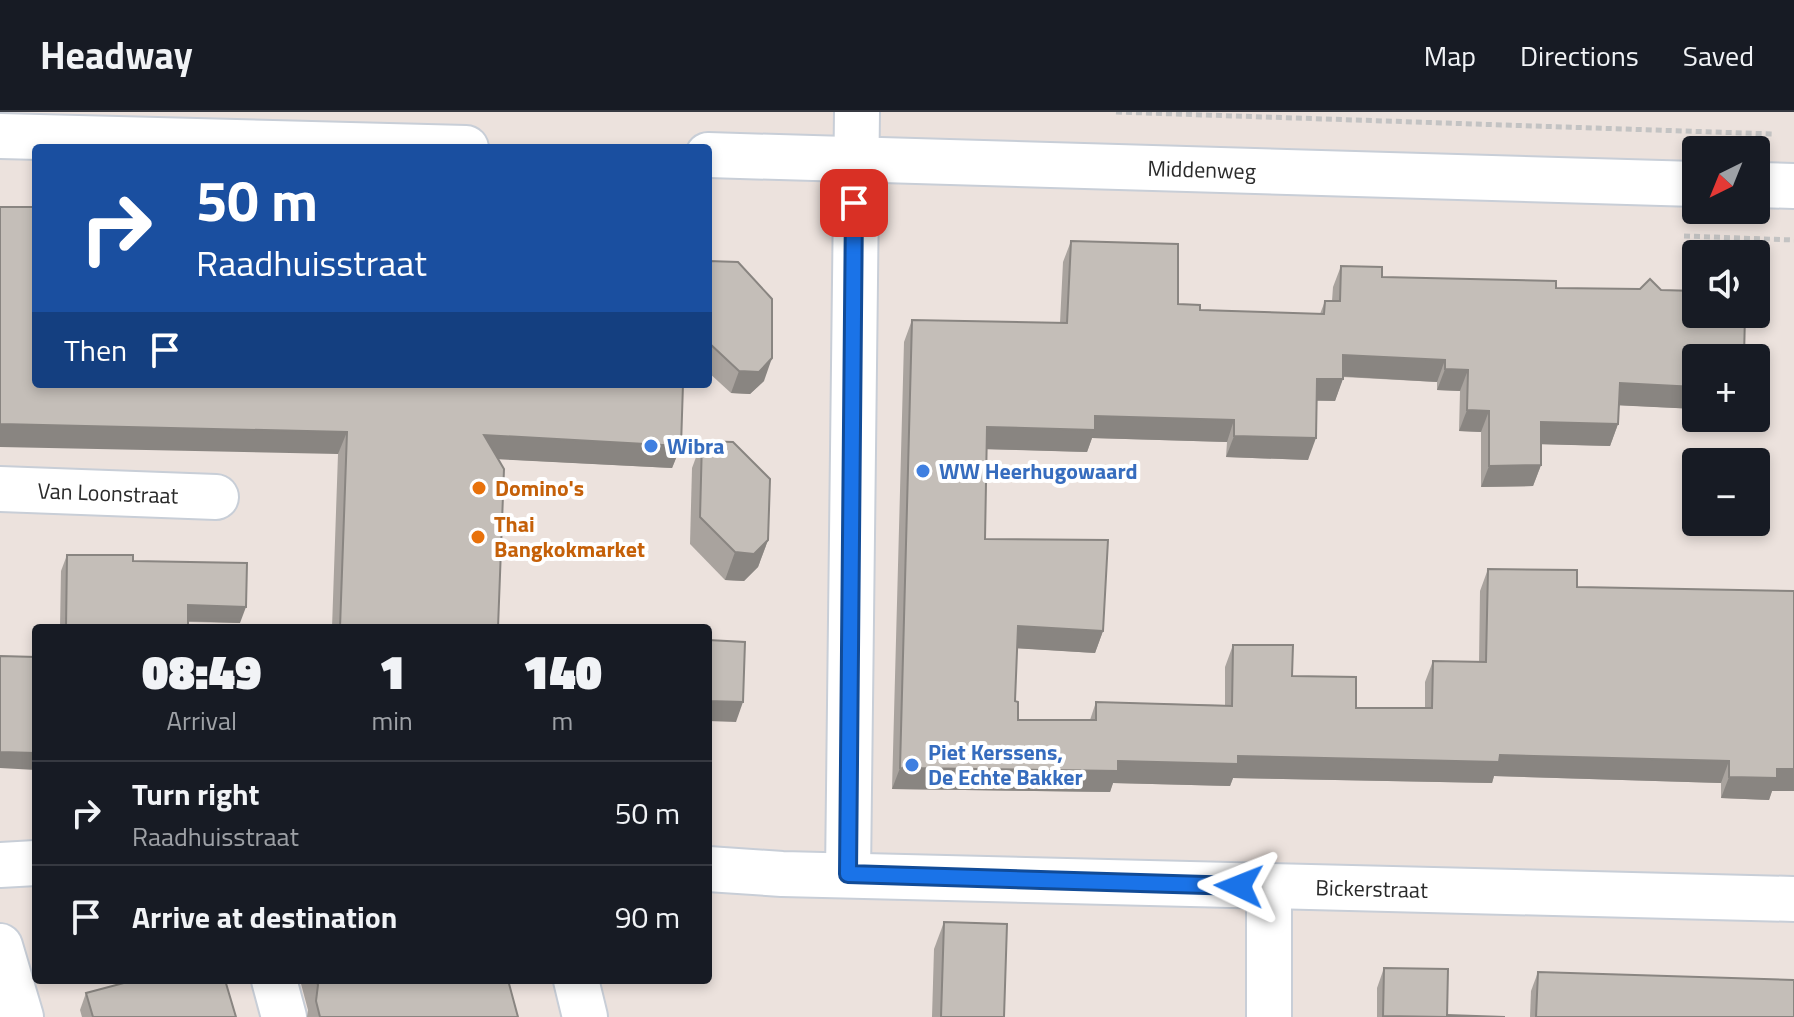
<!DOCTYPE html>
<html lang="en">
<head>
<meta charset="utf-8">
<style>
  body { margin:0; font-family:"Titillium Web",sans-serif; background:#242831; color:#f1f3f6; height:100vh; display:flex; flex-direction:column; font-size:30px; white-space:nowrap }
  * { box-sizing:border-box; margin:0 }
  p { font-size:26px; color:#9ea1a6 }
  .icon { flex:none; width:44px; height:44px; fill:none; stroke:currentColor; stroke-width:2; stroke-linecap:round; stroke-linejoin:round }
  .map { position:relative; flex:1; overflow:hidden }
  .panel { position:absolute; left:32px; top:512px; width:680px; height:360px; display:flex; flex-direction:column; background:#171b24; border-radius:8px; box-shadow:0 4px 12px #0003 }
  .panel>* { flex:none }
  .banner { position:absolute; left:32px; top:32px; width:680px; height:244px; border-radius:8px; box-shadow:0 4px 12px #0003; background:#1a4fa0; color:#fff; overflow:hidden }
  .needle { width:52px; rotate:223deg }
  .tools { position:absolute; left:1682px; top:24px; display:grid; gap:16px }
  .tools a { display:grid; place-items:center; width:88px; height:88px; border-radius:8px; background:#171b24; box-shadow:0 4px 12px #0003; font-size:40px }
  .pin { position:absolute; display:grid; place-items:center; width:68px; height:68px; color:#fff; margin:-34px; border-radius:16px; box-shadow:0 4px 12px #0006 }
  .me { position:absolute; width:88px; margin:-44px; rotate:272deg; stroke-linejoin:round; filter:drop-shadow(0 0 6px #0008) }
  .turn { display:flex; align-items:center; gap:28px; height:168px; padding:0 32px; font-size:36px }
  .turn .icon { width:104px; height:104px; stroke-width:2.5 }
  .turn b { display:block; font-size:56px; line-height:68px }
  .then { display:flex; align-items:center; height:76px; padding:0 32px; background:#0003; gap:16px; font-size:30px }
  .eta { display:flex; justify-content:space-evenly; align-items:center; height:136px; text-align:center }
  .eta b { font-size:48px; font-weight:800; line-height:56px }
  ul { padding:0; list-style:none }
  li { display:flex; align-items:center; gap:24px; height:104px; padding:0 32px; border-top:2px solid #363941 }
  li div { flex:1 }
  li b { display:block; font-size:30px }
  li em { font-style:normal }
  header { display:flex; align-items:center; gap:48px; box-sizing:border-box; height:112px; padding:0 40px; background:#171b24; border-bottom:2px solid #363941 }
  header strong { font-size:38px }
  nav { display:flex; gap:44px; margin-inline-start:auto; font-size:28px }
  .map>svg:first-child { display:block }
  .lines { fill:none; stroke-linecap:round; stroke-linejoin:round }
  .minor-casing { stroke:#c8ced7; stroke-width:48 }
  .path { stroke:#c3c3c3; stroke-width:5; stroke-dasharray:6 4; stroke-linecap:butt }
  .minor { stroke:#fff; stroke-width:44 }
  .wall { fill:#a9a39e }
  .shaded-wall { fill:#898581 }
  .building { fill:#c4beb8; stroke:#898581; stroke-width:2 }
  .route-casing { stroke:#114b97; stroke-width:20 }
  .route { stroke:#1a73e8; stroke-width:14 }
  .shop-dot { fill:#3f7fe0; stroke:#fff; stroke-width:3 }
  .food-dot { fill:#e8710a; stroke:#fff; stroke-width:3 }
  .labels { text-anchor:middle; stroke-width:8; stroke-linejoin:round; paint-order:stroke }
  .street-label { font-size:22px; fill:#2a2a2a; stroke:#fff }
  .shop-label { font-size:22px; font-weight:bold; fill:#366cbe; stroke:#fff; text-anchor:start }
  .food-label { font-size:22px; font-weight:bold; fill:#c56008; stroke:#fff; text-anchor:start }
</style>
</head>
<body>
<header>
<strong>Headway</strong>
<nav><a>Map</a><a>Directions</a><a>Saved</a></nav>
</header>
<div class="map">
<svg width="1794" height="905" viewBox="0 0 1794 905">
  <rect width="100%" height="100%" fill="#ece2dd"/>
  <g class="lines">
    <g class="minor-casing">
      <g id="minor">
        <path d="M0,24L466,36"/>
        <path id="s1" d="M708,43L1696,72"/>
        <path d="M1756,73L1794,74"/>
        <path id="s2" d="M0,377L216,385"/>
        <path d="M0,753L36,751"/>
        <path id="s3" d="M708,757L782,762L1794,787"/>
        <path d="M848,762L857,0"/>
        <path d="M0,834L21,905"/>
        <path d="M274,868L284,905"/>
        <path d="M576,868L585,905"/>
        <path d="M1269,905V775"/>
      </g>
    </g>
    <g class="path">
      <path d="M1116,0L1773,22"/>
      <path d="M1684,124L1794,128"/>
    </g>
    <use href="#minor" class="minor"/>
  </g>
  <g class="wall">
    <path d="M1071,129L1178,192L1200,198L1320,202L1325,189H1332L1333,175L1341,154L1382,165L1556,176L1696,246V297L1618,293V312L1610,334L1541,332V353L1533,374L1481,375V320L1459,319L1460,279L1437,278V270L1343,265L1335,289H1317L1308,348L1226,345L1227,330L1092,326L1087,340L987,337L985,427L1103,519L1095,541L1017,536L1015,589L1018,608H1090L1096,590L1225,593V555L1233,533L1356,596H1425V570L1433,549L1479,550L1480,479L1488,457L1577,475L1772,679L1769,688L1721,686V671L1494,664L1492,671L1233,666L1230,674L1113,671L1110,680L892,677L904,230L912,208L1060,211L1063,150Z"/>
    <path d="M708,149L764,269L750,282L731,281L708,260Z"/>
    <path d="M36,272L681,334L672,356L498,347V516H332L338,342Z"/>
    <path d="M702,329L768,428L758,455L744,469L725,468L690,432L692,356Z"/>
    <path d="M67,443L133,449L240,511L188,510V516H60L61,459Z"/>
    <path d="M944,810L1004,905H932L934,837Z"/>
    <path d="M1384,856L1447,904L1505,905H1377V876Z"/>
    <path d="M1538,860L1794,905H1530L1531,879Z"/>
    <path d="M300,868H508L518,905H307L308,898Z"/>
    <path d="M86,881L236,905H82L80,898Z"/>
  </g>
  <g class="shaded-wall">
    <path d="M1343,243L1445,248L1437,270L1336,264Z"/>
    <path d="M772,246L764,269L750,282L731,281L739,259Z"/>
    <path d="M1445,257L1468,258L1460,279L1437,278Z"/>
    <path d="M1317,267H1343L1335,289L1309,288Z"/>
    <path d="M1620,271L1696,275V297L1612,293Z"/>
    <path d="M1467,298L1489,299L1481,320L1459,319Z"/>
    <path d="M1095,304L1234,308L1227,330L1092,326L1087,340L979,337L987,315Z"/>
    <path d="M1541,310L1618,312L1610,334L1533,332Z"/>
    <path d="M0,312L347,320L338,342L0,335Z"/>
    <path d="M484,323L681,334L672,356L476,346Z"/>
    <path d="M1234,324L1316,326L1308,348L1226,345Z"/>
    <path d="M1541,353L1533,374L1481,375L1489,354Z"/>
    <path d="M768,428L758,455L744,469L725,468L735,440Z"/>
    <path d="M188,493L246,495L240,511L182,509Z"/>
    <path d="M1018,514L1103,519L1095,541L1010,536Z"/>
    <path d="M708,589L743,590L736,610L708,609Z"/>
    <path d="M0,640L36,641V658L0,656Z"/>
    <path d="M1500,643L1729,649L1721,671L1494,664L1492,671L1233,666L1230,674L1113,671L1110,680L892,677L900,656L1118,649L1238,644Z"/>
    <path d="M1777,657H1794V679H1772L1769,688L1721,686L1729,665Z"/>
  </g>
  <g class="building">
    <path d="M0,95H34L36,98V272H683L681,334L484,323L504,357L498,516H340L347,320L0,312Z"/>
    <path d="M1071,129L1178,132V192L1200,193V198L1324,202L1325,189H1340L1341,154L1382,155V165L1556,169V176L1640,177L1650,167L1661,178L1696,179V202H1745L1744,246H1696V275L1620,271L1618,312L1541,310V353L1489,354V299L1467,298L1468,258L1445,257V248L1343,243V267H1317L1316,326L1234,324V308L1095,304V318L987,315L985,427L1108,428L1103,519L1018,514L1015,589L1018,590V608H1096V590L1232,594L1233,533H1293L1292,564L1356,565V596H1432L1433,549L1486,550L1488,457L1577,458V475L1794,479V657H1777V666L1729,665V649L1500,643L1499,650L1238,644V652L1118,649V659L900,656L912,208L1067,211Z"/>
    <path d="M708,149L738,150L772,187V246L759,260L739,259L708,230Z"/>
    <path d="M702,329L733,330L770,367L768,428L754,442L735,440L700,405Z"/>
    <path d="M67,443H133V449L247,451L246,495L188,493V516H66Z"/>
    <path d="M708,528L745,530L743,590L708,589Z"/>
    <path d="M0,544L36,545V641L0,640Z"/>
    <path d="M944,810L1007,812L1004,905H941Z"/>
    <path d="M1384,856L1448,857L1447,905L1383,904Z"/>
    <path d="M1538,860L1794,868V905H1536Z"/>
    <path d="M135,868H225L236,905H93L86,881Z"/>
    <path d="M316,868H508L518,905H320L316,889L318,873Z"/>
    <path d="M1447,903L1505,905H1447Z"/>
  </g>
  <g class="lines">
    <g class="route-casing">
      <path id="route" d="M854,91L848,762L1239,774"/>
    </g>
    <use href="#route" class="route"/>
  </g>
  <g class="shop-dot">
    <circle cx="651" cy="334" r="8"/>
    <circle cx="923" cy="359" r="8"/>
    <circle cx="912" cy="653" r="8"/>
  </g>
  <g class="food-dot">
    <circle cx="479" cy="376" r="8"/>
    <circle cx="478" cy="425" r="8"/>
  </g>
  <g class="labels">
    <g class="street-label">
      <text dy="8" stroke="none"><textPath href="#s1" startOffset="494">Middenweg</textPath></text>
      <text dy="8" stroke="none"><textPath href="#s2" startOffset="108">Van Loonstraat</textPath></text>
      <text dy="8" stroke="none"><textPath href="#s3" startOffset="664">Bickerstraat</textPath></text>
    </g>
    <g class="shop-label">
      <text x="667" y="342">Wibra</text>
      <text x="939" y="367">WW Heerhugowaard</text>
      <text x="928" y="648">Piet Kerssens,<tspan x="928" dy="25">De Echte Bakker</tspan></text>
    </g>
    <g class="food-label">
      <text x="495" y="384">Domino's</text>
      <text x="494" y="420">Thai<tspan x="494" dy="25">Bangkokmarket</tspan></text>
    </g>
  </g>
</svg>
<div class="tools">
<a><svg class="needle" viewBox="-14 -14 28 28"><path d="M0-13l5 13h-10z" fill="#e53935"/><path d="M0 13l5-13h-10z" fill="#9ea1a6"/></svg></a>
<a><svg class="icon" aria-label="sound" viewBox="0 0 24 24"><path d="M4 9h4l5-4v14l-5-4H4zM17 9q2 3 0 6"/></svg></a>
<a>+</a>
<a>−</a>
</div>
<div class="pin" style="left:854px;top:91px;background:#d93025"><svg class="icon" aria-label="arrive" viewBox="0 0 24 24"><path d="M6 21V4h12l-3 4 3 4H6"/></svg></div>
<svg class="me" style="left:1239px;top:774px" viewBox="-20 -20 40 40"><path d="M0-17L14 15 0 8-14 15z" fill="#1a73e8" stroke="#fff" stroke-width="4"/></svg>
<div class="banner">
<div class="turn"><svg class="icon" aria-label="right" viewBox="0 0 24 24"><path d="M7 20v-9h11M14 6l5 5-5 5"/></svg><div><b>50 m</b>Raadhuisstraat</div></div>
<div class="then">Then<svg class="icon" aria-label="arrive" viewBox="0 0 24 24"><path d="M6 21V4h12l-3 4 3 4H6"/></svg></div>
</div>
<section class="panel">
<div class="eta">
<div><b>08:49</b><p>Arrival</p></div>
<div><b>1</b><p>min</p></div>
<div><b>140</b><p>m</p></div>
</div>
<ul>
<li><svg class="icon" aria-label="right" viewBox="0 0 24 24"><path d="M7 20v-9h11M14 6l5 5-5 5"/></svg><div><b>Turn right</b><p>Raadhuisstraat</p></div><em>50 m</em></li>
<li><svg class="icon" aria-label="arrive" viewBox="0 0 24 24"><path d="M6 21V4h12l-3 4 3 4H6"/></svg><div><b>Arrive at destination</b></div><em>90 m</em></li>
</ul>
</section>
</div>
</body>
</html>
